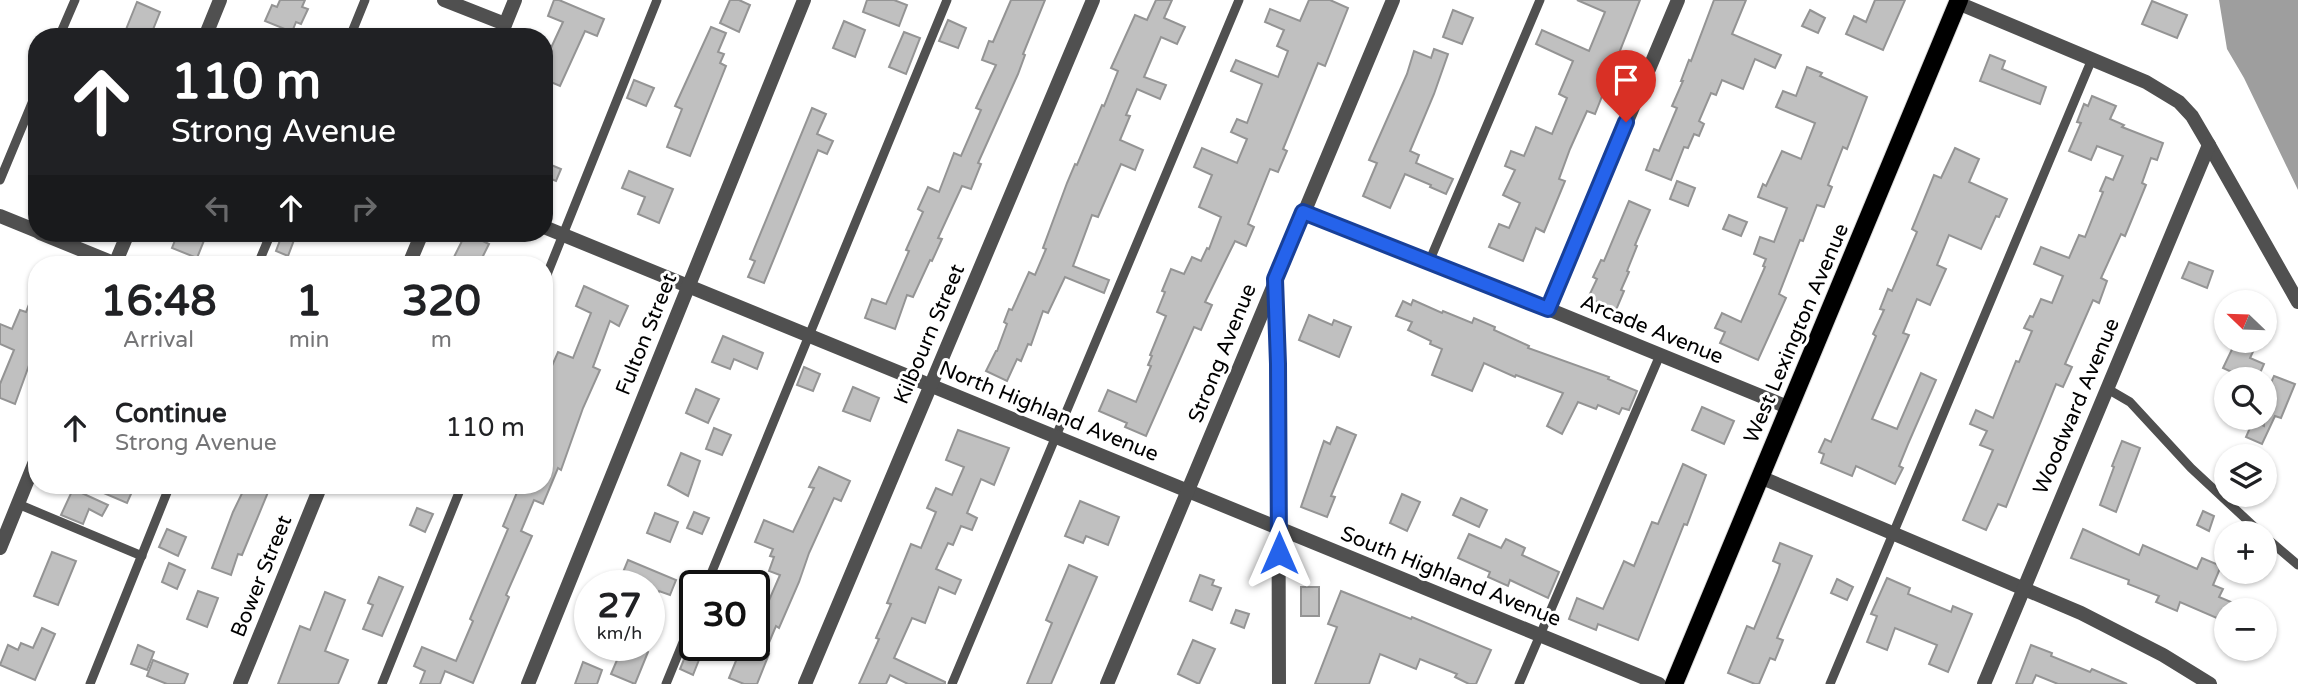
<!DOCTYPE html>
<html lang="en">
<head>
<meta charset="utf-8">
<style>
  body { margin:0; font-family:"Varela Round",sans-serif; background:#f2f2f2; color:#202124; height:100vh; display:flex; flex-direction:column; font-size:26px; white-space:nowrap }
  * { box-sizing:border-box; margin:0 }
  p { font-size:23px; color:#757577 }
  .icon { flex:none; width:38px; height:38px; fill:none; stroke:currentColor; stroke-width:2; stroke-linecap:round; stroke-linejoin:round }
  .map { position:relative; flex:1; overflow:hidden }
  .drawer { position:absolute; left:28px; top:256px; width:525px; height:238px; display:flex; flex-direction:column; background:#fff; border-radius:28px; box-shadow:0 2px 5px #0004 }
  .drawer>* { flex:none }
  .guide { position:absolute; left:28px; top:28px; width:525px; height:214px; border-radius:28px; box-shadow:0 2px 5px #0004; background:#202124; color:#fff; overflow:hidden }
  .needle { width:46px; rotate:293deg }
  .fabs { position:absolute; left:2214px; top:290px; display:grid; gap:14px }
  .fabs a { display:grid; place-items:center; width:63px; height:63px; border-radius:50%; background:#fff; box-shadow:0 2px 5px #0004; font-size:35px }
  .speed { position:absolute; left:574px; top:570px; display:flex; gap:14px; font-size:35px; font-weight:700; text-align:center }
  .speed>* { display:grid; place-content:center; width:91px; height:91px; border-radius:50%; background:#fff; box-shadow:0 2px 5px #0004; line-height:1 }
  .speed small { font-size:18px; font-weight:400 }
  .speed .limit { border:4px solid #111; border-radius:10px; background:#fff; color:#111 }
  .pin { position:absolute; display:grid; place-items:center; width:60px; height:60px; color:#fff; margin:-72px -30px; border-radius:50% 50% 50% 0; rotate:-45deg; box-shadow:0 0 7px #0007 }
  .pin .icon { rotate:45deg }
  .me { position:absolute; width:77px; margin:-38px; rotate:0deg; stroke-linejoin:round; filter:drop-shadow(0 0 5px #0008) }
  .turn { display:flex; align-items:center; gap:24px; height:147px; padding:0 28px; font-size:32px }
  .turn .icon { width:91px; height:91px; stroke-width:2.5 }
  .turn b { display:block; font-size:49px; line-height:60px }
  .lanes { display:flex; align-items:center; height:66px; padding:0 28px; background:#0003; justify-content:center; gap:35px; direction:ltr }
  .lanes .off { opacity:.35 }
  .eta { display:flex; justify-content:space-evenly; align-items:center; height:119px; text-align:center }
  .eta b { font-size:42px; font-weight:800; line-height:49px }
  ul { padding:0; list-style:none }
  li { display:flex; align-items:center; gap:21px; height:105px; padding:0 28px }
  li div { flex:1 }
  li b { display:block; font-size:26px }
  li em { font-style:normal }
  .map>svg:first-child { display:block }
  .water { fill:#9e9e9e }
  .building { fill:#c0c0c0; stroke:#949494; stroke-width:2 }
  .lines { fill:none; stroke-linecap:round; stroke-linejoin:round }
  .primary-casing { stroke:#dbdbdb; stroke-width:20 }
  .service { stroke:#505050; stroke-width:9 }
  .minor { stroke:#505050; stroke-width:14 }
  .tertiary { stroke:#505050; stroke-width:14 }
  .primary { stroke:#000; stroke-width:18 }
  .route-casing { stroke:#184099; stroke-width:18 }
  .route { stroke:#2563eb; stroke-width:12 }
  .labels { text-anchor:middle; stroke-width:6; stroke-linejoin:round; paint-order:stroke }
  .street-label { font-size:21px; fill:#000; stroke:#fff }
</style>
</head>
<body>
<div class="map">
<svg width="2298" height="684" viewBox="0 0 2298 684">
  <rect width="100%" height="100%" fill="#fff"/>
  <path class="water" d="M2219,0H2298V190L2244,78L2227,49Z"/>
  <g class="building">
    <path d="M280,0H305L302,7L308,9L301,24L296,22L292,32L265,21L272,5L277,7Z"/>
    <path d="M554,0H559L604,19L597,36L585,31L560,86L544,79V63L563,22L548,16Z"/>
    <path d="M730,0H739L750,5L739,32L720,23Z"/>
    <path d="M867,0H894L907,5L899,26L863,12Z"/>
    <path d="M1011,0H1045L1023,54L1025,55L1018,74L978,163L981,164L971,189L962,186L938,238L942,239L932,261L930,260L913,297L907,295L895,329L865,318L872,299L886,304L909,251L906,250L923,212L918,209L928,187L939,192L954,153L961,156L981,110L976,108L996,65L982,60L989,41L993,42Z"/>
    <path d="M1156,0H1172L1164,18L1185,27L1177,44L1161,37L1144,77L1166,85L1160,99L1137,89L1126,115L1130,116L1120,140L1143,150L1135,170L1121,164L1098,217L1092,215L1073,266L1109,280L1104,293L1065,277L1048,313L1043,311L1031,345L1028,344L1021,361L1017,359L1007,381L986,371L996,351H997L1007,324L1004,322L1009,309L1012,310L1029,272L1035,275L1046,249L1043,248L1067,183L1075,164L1077,165L1102,105L1104,106L1118,71L1111,68L1135,15L1147,20Z"/>
    <path d="M1309,0H1330L1348,8L1325,66L1318,63L1305,95L1283,149L1287,151L1278,172L1270,169L1248,224L1254,227L1246,246L1235,241L1205,302L1212,305L1201,330L1194,327L1146,436L1125,427L1127,423L1099,411L1108,390L1136,402L1151,366L1148,365L1152,356L1150,355L1166,316L1157,312L1165,292L1162,291L1171,269L1184,274L1192,257L1201,261L1207,248L1209,249L1221,217L1199,207L1212,175L1194,167L1202,148L1237,163L1247,139L1231,132L1237,119L1247,123L1262,84L1231,71L1236,60L1278,77L1288,51L1277,46L1284,30L1265,22L1270,9L1300,21Z"/>
    <path d="M1577,0H1640L1595,114L1587,111L1570,149L1559,179L1565,181L1544,232L1536,228L1523,261L1489,247L1499,224L1509,228L1520,203L1503,195L1515,170L1505,166L1511,151L1524,156L1536,127L1552,134L1567,98L1559,94L1573,61L1536,44L1542,30L1589,51L1605,12Z"/>
    <path d="M1714,0H1746L1732,34L1781,55L1775,68L1755,59L1743,89L1722,80L1716,95L1711,93L1699,121L1704,124L1699,136L1694,134L1688,148L1684,147L1671,180L1646,170L1654,149L1659,151L1677,108L1672,106L1683,81H1681L1689,60L1691,61Z"/>
    <path d="M1875,0H1905L1883,50L1846,34L1854,16L1866,22Z"/>
    <path d="M2152,1L2187,15L2177,38L2142,24Z"/>
    <path d="M137,2L160,12L150,37H123Z"/>
    <path d="M1453,10L1473,18L1462,44L1443,37Z"/>
    <path d="M1810,10L1825,18L1818,33L1802,26Z"/>
    <path d="M948,20L966,28L958,48L939,41Z"/>
    <path d="M844,21L865,30L855,57L833,48Z"/>
    <path d="M711,27L726,33L718,52L724,54L720,63L726,66L690,156L667,147L682,109L675,106Z"/>
    <path d="M904,32L920,38L906,74L889,67Z"/>
    <path d="M1434,49L1448,54L1434,94L1410,151L1419,155L1416,163L1453,179L1446,194L1430,187L1431,185L1405,174L1390,208L1363,196L1377,163L1369,160L1407,74L1414,51L1431,58Z"/>
    <path d="M1990,55L2005,61L2002,69L2046,87L2040,104L1980,81Z"/>
    <path d="M1807,67L1822,73L1820,76L1867,97L1847,149L1843,147L1828,185L1832,187L1824,207L1817,205L1803,241L1800,240L1779,294L1786,298L1758,360L1720,343L1725,332L1715,328L1722,313L1741,322L1765,267L1763,266L1766,259L1754,254L1760,237L1774,242L1787,208L1758,197L1763,184L1766,186L1782,151L1801,159L1815,123L1776,107L1783,91L1796,96Z"/>
    <path d="M634,80L654,88L646,106L627,98Z"/>
    <path d="M2092,96L2116,106L2110,119L2124,125L2122,127L2163,143L2157,160L2151,158L2142,183L2146,185L2125,236L2121,234L2101,278L2107,281L2099,303L2093,300L2065,364L2072,367L2063,387L2056,384L2006,507L1998,504L1986,530L1963,520L1993,450L1980,445L1987,431L1970,424L1976,410L1993,418L2016,361L2019,362L2032,331L2024,328L2030,316L2033,317L2041,299L2052,303L2063,276L2034,264L2041,247L2069,258L2079,235L2085,237L2103,192L2100,191L2106,177L2113,180L2123,156L2097,146L2091,160L2069,151L2081,123L2077,122L2084,104L2088,106Z"/>
    <path d="M812,108L826,114L817,134L833,141L827,154L818,150L764,283L748,277L755,261L750,259Z"/>
    <path d="M1955,148L1979,159L1969,182L2007,199L1999,217L1996,216L1981,249L1949,235L1937,265L1946,269L1930,305L1917,299L1903,333L1909,335L1872,419L1897,429L1921,373L1936,380L1908,444L1899,466L1903,468L1895,484L1856,466L1852,476L1821,463L1824,454L1819,452L1825,439L1831,442L1876,336L1873,334L1884,310L1880,309L1888,289L1892,291L1917,232L1912,229L1934,175L1941,178Z"/>
    <path d="M544,162L561,169L556,181L544,176Z"/>
    <path d="M629,171L673,189L659,223L638,214L645,197L622,188Z"/>
    <path d="M1677,181L1695,188L1688,206L1670,199Z"/>
    <path d="M1629,201L1650,210L1635,245L1637,246L1627,271L1629,272L1621,290L1624,291L1616,310L1588,298L1597,279L1593,277L1601,260L1604,261Z"/>
    <path d="M1729,215L1747,222L1741,236L1723,229Z"/>
    <path d="M178,233H207L197,258L172,248Z"/>
    <path d="M466,233L489,244L479,264H469L454,257Z"/>
    <path d="M282,235L294,240L288,256L276,251Z"/>
    <path d="M2189,262L2213,271L2207,288L2182,278Z"/>
    <path d="M36,286L37,343L15,404L0,398V384L14,350L0,344V324L12,329L20,310L26,312Z"/>
    <path d="M584,286L628,306L619,326L610,321L593,367L600,370L583,408L561,470L558,468L543,504L534,500L521,531L532,536L506,595L509,597L495,630L473,683L445,671L440,684H420L425,671L414,666L422,647L456,661L473,621L470,619L508,529L503,526L520,485H544V384L558,352L573,358L591,313L576,306Z"/>
    <path d="M1413,300L1442,313L1443,311L1472,323L1474,318L1495,327L1494,330L1529,346L1528,348L1609,377L1608,379L1637,391L1629,410L1622,408L1619,414L1598,405L1596,409L1578,402L1562,434L1547,426L1563,393L1516,375L1515,377L1484,363L1472,391L1432,375L1442,349L1430,344L1431,341L1408,330L1412,322L1396,316L1403,301L1411,305Z"/>
    <path d="M1309,315L1332,325L1334,320L1351,327L1339,357L1299,340Z"/>
    <path d="M723,336L763,353L757,369L734,359L730,369L712,362Z"/>
    <path d="M2236,341H2258L2250,358L2264,364L2257,380H2249L2223,368Z"/>
    <path d="M804,367L820,374L813,391L797,385Z"/>
    <path d="M2274,376L2295,384L2281,418L2275,416L2262,444L2246,437L2253,421L2264,426V398Z"/>
    <path d="M853,387L879,398L870,421L843,411Z"/>
    <path d="M696,389L719,399L708,423L686,413Z"/>
    <path d="M1702,407L1734,421L1724,444L1692,430Z"/>
    <path d="M1337,427L1356,435L1331,496L1335,497L1327,517L1301,507L1324,441L1330,444Z"/>
    <path d="M714,428L731,435L722,455L706,449Z"/>
    <path d="M958,430L1009,448L994,485L981,479L967,513L977,518L972,530L961,526L953,545L948,543L936,569L961,580L955,594L939,587L925,623L912,618L894,658L945,682V684H908L890,675L886,684H859L879,639L876,638L891,604L887,603L911,544L921,548L936,512L927,508L936,488L952,495L964,467L946,460Z"/>
    <path d="M2122,441L2140,448L2116,512L2100,505L2114,467L2112,466Z"/>
    <path d="M681,453L700,461L688,496L668,485Z"/>
    <path d="M1683,464L1706,475L1687,525L1684,524L1638,640L1598,624L1596,630L1569,619L1577,598L1603,609L1624,561L1634,566L1652,522L1658,524Z"/>
    <path d="M819,467L850,481L841,501L834,498L809,553L799,582L779,628L776,626L765,652L769,654L757,684H744L729,678L742,646H754V635L780,575L769,571L774,557L770,556L773,549L755,542L764,520L793,532L814,488L809,487Z"/>
    <path d="M85,485H135L127,503Z"/>
    <path d="M246,485H271L242,555L238,554L231,575L212,568L233,512Z"/>
    <path d="M73,489L108,505L102,516L89,509L83,524L61,515Z"/>
    <path d="M1402,494L1420,502L1407,531L1390,523Z"/>
    <path d="M1461,498L1487,510L1479,527L1453,515Z"/>
    <path d="M1080,501L1119,517L1108,545L1086,536L1083,543L1065,536Z"/>
    <path d="M417,508L433,514L425,532L410,525Z"/>
    <path d="M2203,511L2214,516L2209,531L2197,525Z"/>
    <path d="M694,512L709,518L702,534L687,528Z"/>
    <path d="M655,513L678,522L670,542L647,533Z"/>
    <path d="M167,529L186,537L178,556L159,547Z"/>
    <path d="M2083,529L2139,555L2143,545L2197,569L2202,558L2221,566L2213,585L2223,589L2219,597L2252,611H2226V622L2180,602L2177,611L2156,602L2159,596L2128,584L2129,580L2071,558Z"/>
    <path d="M1469,534L1501,548L1506,539L1525,548L1522,555L1559,572L1548,598L1510,580L1508,586L1488,577L1490,572L1458,558Z"/>
    <path d="M1780,543L1812,556L1777,638L1783,640L1775,660L1770,658L1759,684H1755L1728,673L1747,626L1754,629L1778,571L1780,564L1773,561Z"/>
    <path d="M52,552L76,561L58,605L34,596Z"/>
    <path d="M628,560L676,580L670,595L659,591L649,614V586H629L619,582Z"/>
    <path d="M169,563L185,570L177,589L162,582Z"/>
    <path d="M1069,565L1097,577L1051,684H1027L1052,623L1046,620Z"/>
    <path d="M1200,575L1214,580L1212,585L1221,588L1212,610L1190,601Z"/>
    <path d="M379,577L403,587L382,636L363,629L373,605L368,603Z"/>
    <path d="M1887,578L1910,588L1908,594L1951,612L1953,606L1972,614L1948,672L1929,664L1937,645L1895,628L1887,650L1867,642L1877,616L1871,614Z"/>
    <path d="M1837,579L1853,587L1847,600L1831,593Z"/>
    <rect x="1301" y="587" width="18" height="29"/>
    <path d="M198,591L218,598L207,627L187,619Z"/>
    <path d="M1341,591L1411,619L1412,617L1491,650L1476,684H1469L1455,677L1457,674L1420,659L1416,669L1380,654L1369,684H1315L1337,627L1328,624Z"/>
    <path d="M325,592L345,600L325,651L348,660L338,684H278L300,626L310,630Z"/>
    <path d="M1236,610L1249,614L1244,628L1231,623Z"/>
    <path d="M42,628L55,634L35,680L0,665L8,645L18,650L21,643L33,648Z"/>
    <path d="M1193,640L1215,649L1199,684L1178,674Z"/>
    <path d="M691,642L695,643V646L704,647L693,675L680,669Z"/>
    <path d="M138,645L154,652L147,670L131,664Z"/>
    <path d="M2031,645L2052,653L2051,656L2090,672L2092,669L2127,684H2058L2036,675L2032,684H2016Z"/>
    <path d="M623,646H633L648,652L635,684L611,674Z"/>
    <path d="M153,660L188,674L184,684H167L147,676Z"/>
    <path d="M583,662L602,670L597,684H575Z"/>
  </g>
  <g class="lines">
    <g class="primary-casing">
      <path id="primary" d="M1674,684L1959,0"/>
    </g>
    <g class="service">
      <path d="M59,37L75,0"/>
      <path d="M350,37L365,0"/>
      <path d="M0,180L37,91"/>
      <path d="M1429,262L1540,0"/>
      <path d="M258,264L271,233"/>
      <path d="M544,282L657,0"/>
      <path d="M2106,388L2130,402L2191,468L2262,534"/>
      <path d="M18,504L142,556"/>
      <path d="M2264,536L2298,565"/>
      <path d="M706,586L947,0"/>
      <path d="M90,684L170,485"/>
      <path d="M382,684L462,485"/>
      <path d="M666,684L695,613"/>
      <path d="M952,684L1239,0"/>
      <path d="M1519,684L1660,355"/>
      <path d="M1830,684L2092,59"/>
    </g>
    <g class="minor">
      <path d="M444,0L505,24"/>
      <path d="M1958,3L2146,82L2179,102L2192,116L2209,145L2298,302"/>
      <path d="M205,37L220,0"/>
      <path d="M1303,212L1548,309L1790,408"/>
      <path d="M0,216L37,231"/>
      <path d="M544,227L1659,684"/>
      <path d="M40,233L116,264"/>
      <path d="M115,264L128,233"/>
      <path d="M1275,284L1278,364L1279,684"/>
      <path d="M1548,309L1678,0"/>
      <path d="M1760,477L2081,613L2163,655L2210,684"/>
      <path d="M0,548L37,457"/>
      <path d="M528,684L804,0"/>
      <path d="M805,684L1093,0"/>
      <path d="M1107,684L1393,0"/>
      <path d="M1984,684L2209,145"/>
    </g>
    <g class="tertiary">
      <path d="M500,37L515,0"/>
      <path d="M409,264L422,233"/>
      <path d="M240,684L321,485"/>
    </g>
    <use href="#primary" class="primary"/>
  </g>
  <g class="lines">
    <g class="route-casing">
      <path id="route" d="M1279,553L1278,364L1275,279L1303,212L1548,309L1626,122"/>
    </g>
    <use href="#route" class="route"/>
  </g>
  <g class="labels">
    <g class="street-label">
      <text transform="translate(1652 329) rotate(22)" y="7">Arcade Avenue</text>
      <text transform="translate(1796 333) rotate(-67)" y="7">West Lexington Avenue</text>
      <text transform="translate(646 334) rotate(-68)" y="7">Fulton Street</text>
      <text transform="translate(929 334) rotate(-67)" y="7">Kilbourn Street</text>
      <text transform="translate(1222 353) rotate(-68)" y="7">Strong Avenue</text>
      <text transform="translate(2076 406) rotate(-67)" y="7">Woodward Avenue</text>
      <text transform="translate(1049 411) rotate(22)" y="7">North Highland Avenue</text>
      <text transform="translate(261 576) rotate(-68)" y="7">Bower Street</text>
      <text transform="translate(1451 576) rotate(22)" y="7">South Highland Avenue</text>
    </g>
  </g>
</svg>
<div class="fabs">
<a><svg class="needle" viewBox="-14 -14 28 28"><path d="M0-13l5 13h-10z" fill="#e53935"/><path d="M0 13l5-13h-10z" fill="#757577"/></svg></a>
<a><svg class="icon" aria-label="search" viewBox="0 0 24 24"><circle cx="10" cy="10" r="6"/><path d="M15 15l6 6"/></svg></a>
<a><svg class="icon" aria-label="layers" viewBox="0 0 24 24"><path d="M12 4l9 5-9 5-9-5zM3 14l9 5 9-5"/></svg></a>
<a>+</a>
<a>−</a>
</div>
<div class="speed"><div>27<small>km/h</small></div><div class="limit">30</div></div>
<div class="pin" style="left:1626px;top:122px;background:#d93025"><svg class="icon" aria-label="arrive" viewBox="0 0 24 24"><path d="M6 21V4h12l-3 4 3 4H6"/></svg></div>
<svg class="me" style="left:1279px;top:553px" viewBox="-20 -20 40 40"><path d="M0-17L14 15 0 8-14 15z" fill="#2563eb" stroke="#fff" stroke-width="4"/></svg>
<div class="guide">
<div class="turn"><svg class="icon" aria-label="ahead" viewBox="0 0 24 24"><path d="M12 20V5M6 11l6-6 6 6"/></svg><div><b>110 m</b>Strong Avenue</div></div>
<div class="lanes"><svg class="icon off" aria-label="left" viewBox="0 0 24 24"><path d="M17 20v-9H6M10 6l-5 5 5 5"/></svg><svg class="icon" aria-label="ahead" viewBox="0 0 24 24"><path d="M12 20V5M6 11l6-6 6 6"/></svg><svg class="icon off" aria-label="right" viewBox="0 0 24 24"><path d="M7 20v-9h11M14 6l5 5-5 5"/></svg></div>
</div>
<section class="drawer">
<div class="eta">
<div><b>16:48</b><p>Arrival</p></div>
<div><b>1</b><p>min</p></div>
<div><b>320</b><p>m</p></div>
</div>
<ul>
<li><svg class="icon" aria-label="ahead" viewBox="0 0 24 24"><path d="M12 20V5M6 11l6-6 6 6"/></svg><div><b>Continue</b><p>Strong Avenue</p></div><em>110 m</em></li>
</ul>
</section>
</div>
</body>
</html>
